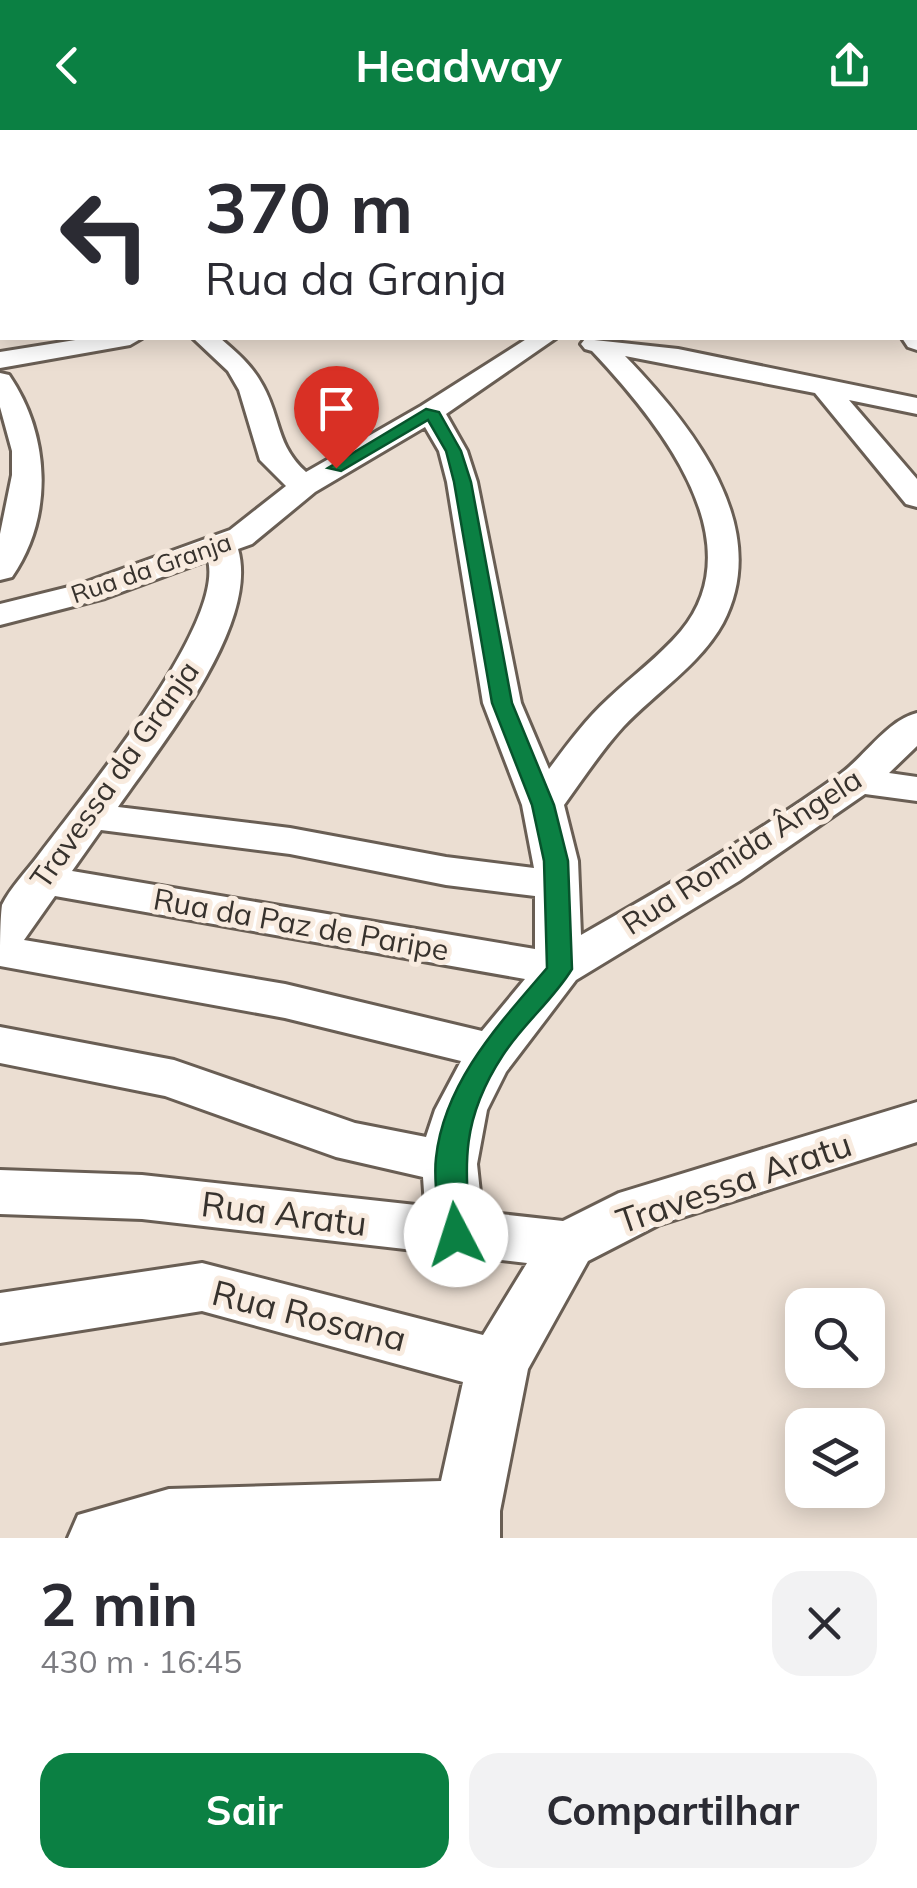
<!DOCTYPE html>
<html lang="pt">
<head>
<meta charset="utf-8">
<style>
  body { margin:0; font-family:Mulish,sans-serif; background:#f2f2f3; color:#2b2b33; height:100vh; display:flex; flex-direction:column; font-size:38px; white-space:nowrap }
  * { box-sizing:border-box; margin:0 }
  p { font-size:32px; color:#7c7c81 }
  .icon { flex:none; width:55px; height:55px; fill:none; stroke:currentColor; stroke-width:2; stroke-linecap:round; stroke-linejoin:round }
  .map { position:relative; height:1408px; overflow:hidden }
  .details { display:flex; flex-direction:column; background:#fff; flex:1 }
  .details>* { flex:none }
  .hud { position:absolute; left:0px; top:0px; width:918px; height:210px; box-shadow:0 5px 25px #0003; background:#fff; color:#2b2b33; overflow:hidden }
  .fabs { position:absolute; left:785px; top:1158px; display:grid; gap:20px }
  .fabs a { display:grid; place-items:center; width:100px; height:100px; border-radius:20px; background:#fff; box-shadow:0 5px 25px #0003; font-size:50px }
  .pin { position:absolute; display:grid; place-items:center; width:85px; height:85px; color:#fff; margin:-102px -42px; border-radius:50% 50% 50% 0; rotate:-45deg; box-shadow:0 0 10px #0007 }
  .pin .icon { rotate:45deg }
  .me { position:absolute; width:110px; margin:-55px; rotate:355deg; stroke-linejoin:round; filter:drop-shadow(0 0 8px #0008) }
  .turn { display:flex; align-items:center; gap:35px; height:210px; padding:0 40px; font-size:45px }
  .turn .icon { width:130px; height:130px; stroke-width:2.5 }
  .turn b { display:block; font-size:70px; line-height:85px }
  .round { display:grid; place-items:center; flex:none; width:105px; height:105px; border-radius:30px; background:#f2f2f3 }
  .head { display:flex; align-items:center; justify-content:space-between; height:170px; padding:0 40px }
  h1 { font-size:60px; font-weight:700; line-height:75px }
  .primary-button { display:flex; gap:20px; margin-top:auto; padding:20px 40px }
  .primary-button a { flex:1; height:115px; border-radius:30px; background:#0b8043; color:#fff; font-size:40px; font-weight:700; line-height:115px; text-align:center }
  .primary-button a+a { background:#f2f2f3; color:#2b2b33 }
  header { display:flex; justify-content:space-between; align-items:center; height:130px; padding:0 40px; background:#0b8043; color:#fff; font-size:45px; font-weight:700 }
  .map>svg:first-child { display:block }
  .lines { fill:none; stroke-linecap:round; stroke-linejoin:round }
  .minor-casing { stroke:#695e54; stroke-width:6 }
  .major-casing { stroke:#847029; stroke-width:60 }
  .minor { fill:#fff; fill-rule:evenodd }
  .major { stroke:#cebe7d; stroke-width:55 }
  .route { fill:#0b8043; stroke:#07532c; stroke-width:2.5 }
  .labels { text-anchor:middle; stroke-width:10; stroke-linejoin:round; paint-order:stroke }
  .far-street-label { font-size:25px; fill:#37322d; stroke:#f8ebdf }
  .street-label { font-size:30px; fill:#37322d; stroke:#f8ebdf }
  .near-street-label { font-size:35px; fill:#37322d; stroke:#f8ebdf }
</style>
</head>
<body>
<header><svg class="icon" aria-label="back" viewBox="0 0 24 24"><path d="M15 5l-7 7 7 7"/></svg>Headway<svg class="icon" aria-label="share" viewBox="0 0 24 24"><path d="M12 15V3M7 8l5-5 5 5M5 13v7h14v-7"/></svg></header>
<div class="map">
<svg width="917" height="1408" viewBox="0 0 917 1408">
  <rect width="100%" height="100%" fill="#ebded2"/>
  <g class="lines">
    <g class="minor-casing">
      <g id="minor">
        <path d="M186,0H290L185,2Z"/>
        <path d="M309,0H403L405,2H311Z"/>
        <path d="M589,0H607L609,2H591Z"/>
        <path d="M796,0H822L824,2H798Z"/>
        <path d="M2,44V56L0,57V45Z"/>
        <rect x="915" y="109" width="2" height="14"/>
        <path d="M915,201H917V220L908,217L902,208H915Z"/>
        <path d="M88,208H142L130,215L0,238V222Z"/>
        <path d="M193,208H220C237,223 252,235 263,256C281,289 276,315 306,342L421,276L528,208H556L446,284L467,321L477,352L521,573L549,639C567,615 585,590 608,569C632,546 659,527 681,501C757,409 654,287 592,221L585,219L581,214L585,209L678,219L917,268V284L849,270L917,349V377L906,374L815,263L625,226C690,293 774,396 723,493C700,535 656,562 623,597C601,621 583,649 564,675L578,731L581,805C669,755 756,704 839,645C865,627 886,591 917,583V616L889,643L917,647V671L865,664L739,751L576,850L506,942L487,980L477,1034L482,1082L563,1091L619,1063L917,972V1012L658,1095L588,1131L528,1239L500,1381V1408H68L78,1385L169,1359L441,1351L463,1252L202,1181L0,1213V1163L202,1133L483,1205L527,1133L142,1089L0,1084V1040L142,1045L425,1076L423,1047L336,1027L165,966L0,933V897L174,930L355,993L426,1007L435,980L461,931L285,888L0,836C0,819 0,790 2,775C10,758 27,741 38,726C79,671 225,496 208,430L105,468L0,495V474L81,454L230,400L286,356L260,330L239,260L228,241ZM425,297L439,321L447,352L483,573L522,675L534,738L446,727L290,698L118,677C160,616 260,495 238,419L252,414L315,362ZM101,700L290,724L446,755L535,766V819L72,741ZM55,766L525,849L482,901L285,854L24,810Z"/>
        <path d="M0,243L9,245C50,305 54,386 12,447L0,450V404L12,345V321L0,277Z"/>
      </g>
    </g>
    <g class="major-casing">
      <path id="major" d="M911,0H917"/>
    </g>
    <use href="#minor" class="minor"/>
    <use href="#major" class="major"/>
  </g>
  <path class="route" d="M426,279L439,282L461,321L471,352L512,573L554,675L568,731L572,839C553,870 523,894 503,925C461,989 464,1032 471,1105L466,1113L456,1117L445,1113L440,1105C439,1080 433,1052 436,1028C444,952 500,893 547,838L544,731L532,675L492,573L454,352L446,321L428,290L341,341L328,338Z"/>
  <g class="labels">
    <g class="far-street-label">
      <text transform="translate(151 438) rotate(-19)" y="9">Rua da Granja</text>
    </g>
    <g class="street-label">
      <text transform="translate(115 645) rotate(-55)" y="10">Travessa da Granja</text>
      <text transform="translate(742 722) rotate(-33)" y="10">Rua Romida Ângela</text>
      <text transform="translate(301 795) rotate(10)" y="10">Rua da Paz de Paripe</text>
    </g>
    <g class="near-street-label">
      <text transform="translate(734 1053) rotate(-19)" y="12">Travessa Aratu</text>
      <text transform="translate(284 1084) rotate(7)" y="12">Rua Aratu</text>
      <text transform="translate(309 1186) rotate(14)" y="12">Rua Rosana</text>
    </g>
  </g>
</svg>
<div class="fabs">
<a><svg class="icon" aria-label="search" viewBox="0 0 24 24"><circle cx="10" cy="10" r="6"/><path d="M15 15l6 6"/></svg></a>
<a><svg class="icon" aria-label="layers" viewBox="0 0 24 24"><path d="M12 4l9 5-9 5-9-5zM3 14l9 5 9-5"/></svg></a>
</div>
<div class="pin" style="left:336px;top:338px;background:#d93025"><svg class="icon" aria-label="arrive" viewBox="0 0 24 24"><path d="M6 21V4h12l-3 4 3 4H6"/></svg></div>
<svg class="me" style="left:456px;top:1105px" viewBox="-20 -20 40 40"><circle r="19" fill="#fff"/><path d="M0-13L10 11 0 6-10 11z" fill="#0b8043"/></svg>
<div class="hud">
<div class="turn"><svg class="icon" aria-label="left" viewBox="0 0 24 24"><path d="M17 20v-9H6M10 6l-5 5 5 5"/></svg><div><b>370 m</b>Rua da Granja</div></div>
</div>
</div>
<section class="details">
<div class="head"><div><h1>2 min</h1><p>430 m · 16:45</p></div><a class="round"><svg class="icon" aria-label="close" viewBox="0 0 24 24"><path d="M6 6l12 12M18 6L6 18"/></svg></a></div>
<div class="primary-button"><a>Sair</a><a>Compartilhar</a></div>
</section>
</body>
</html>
